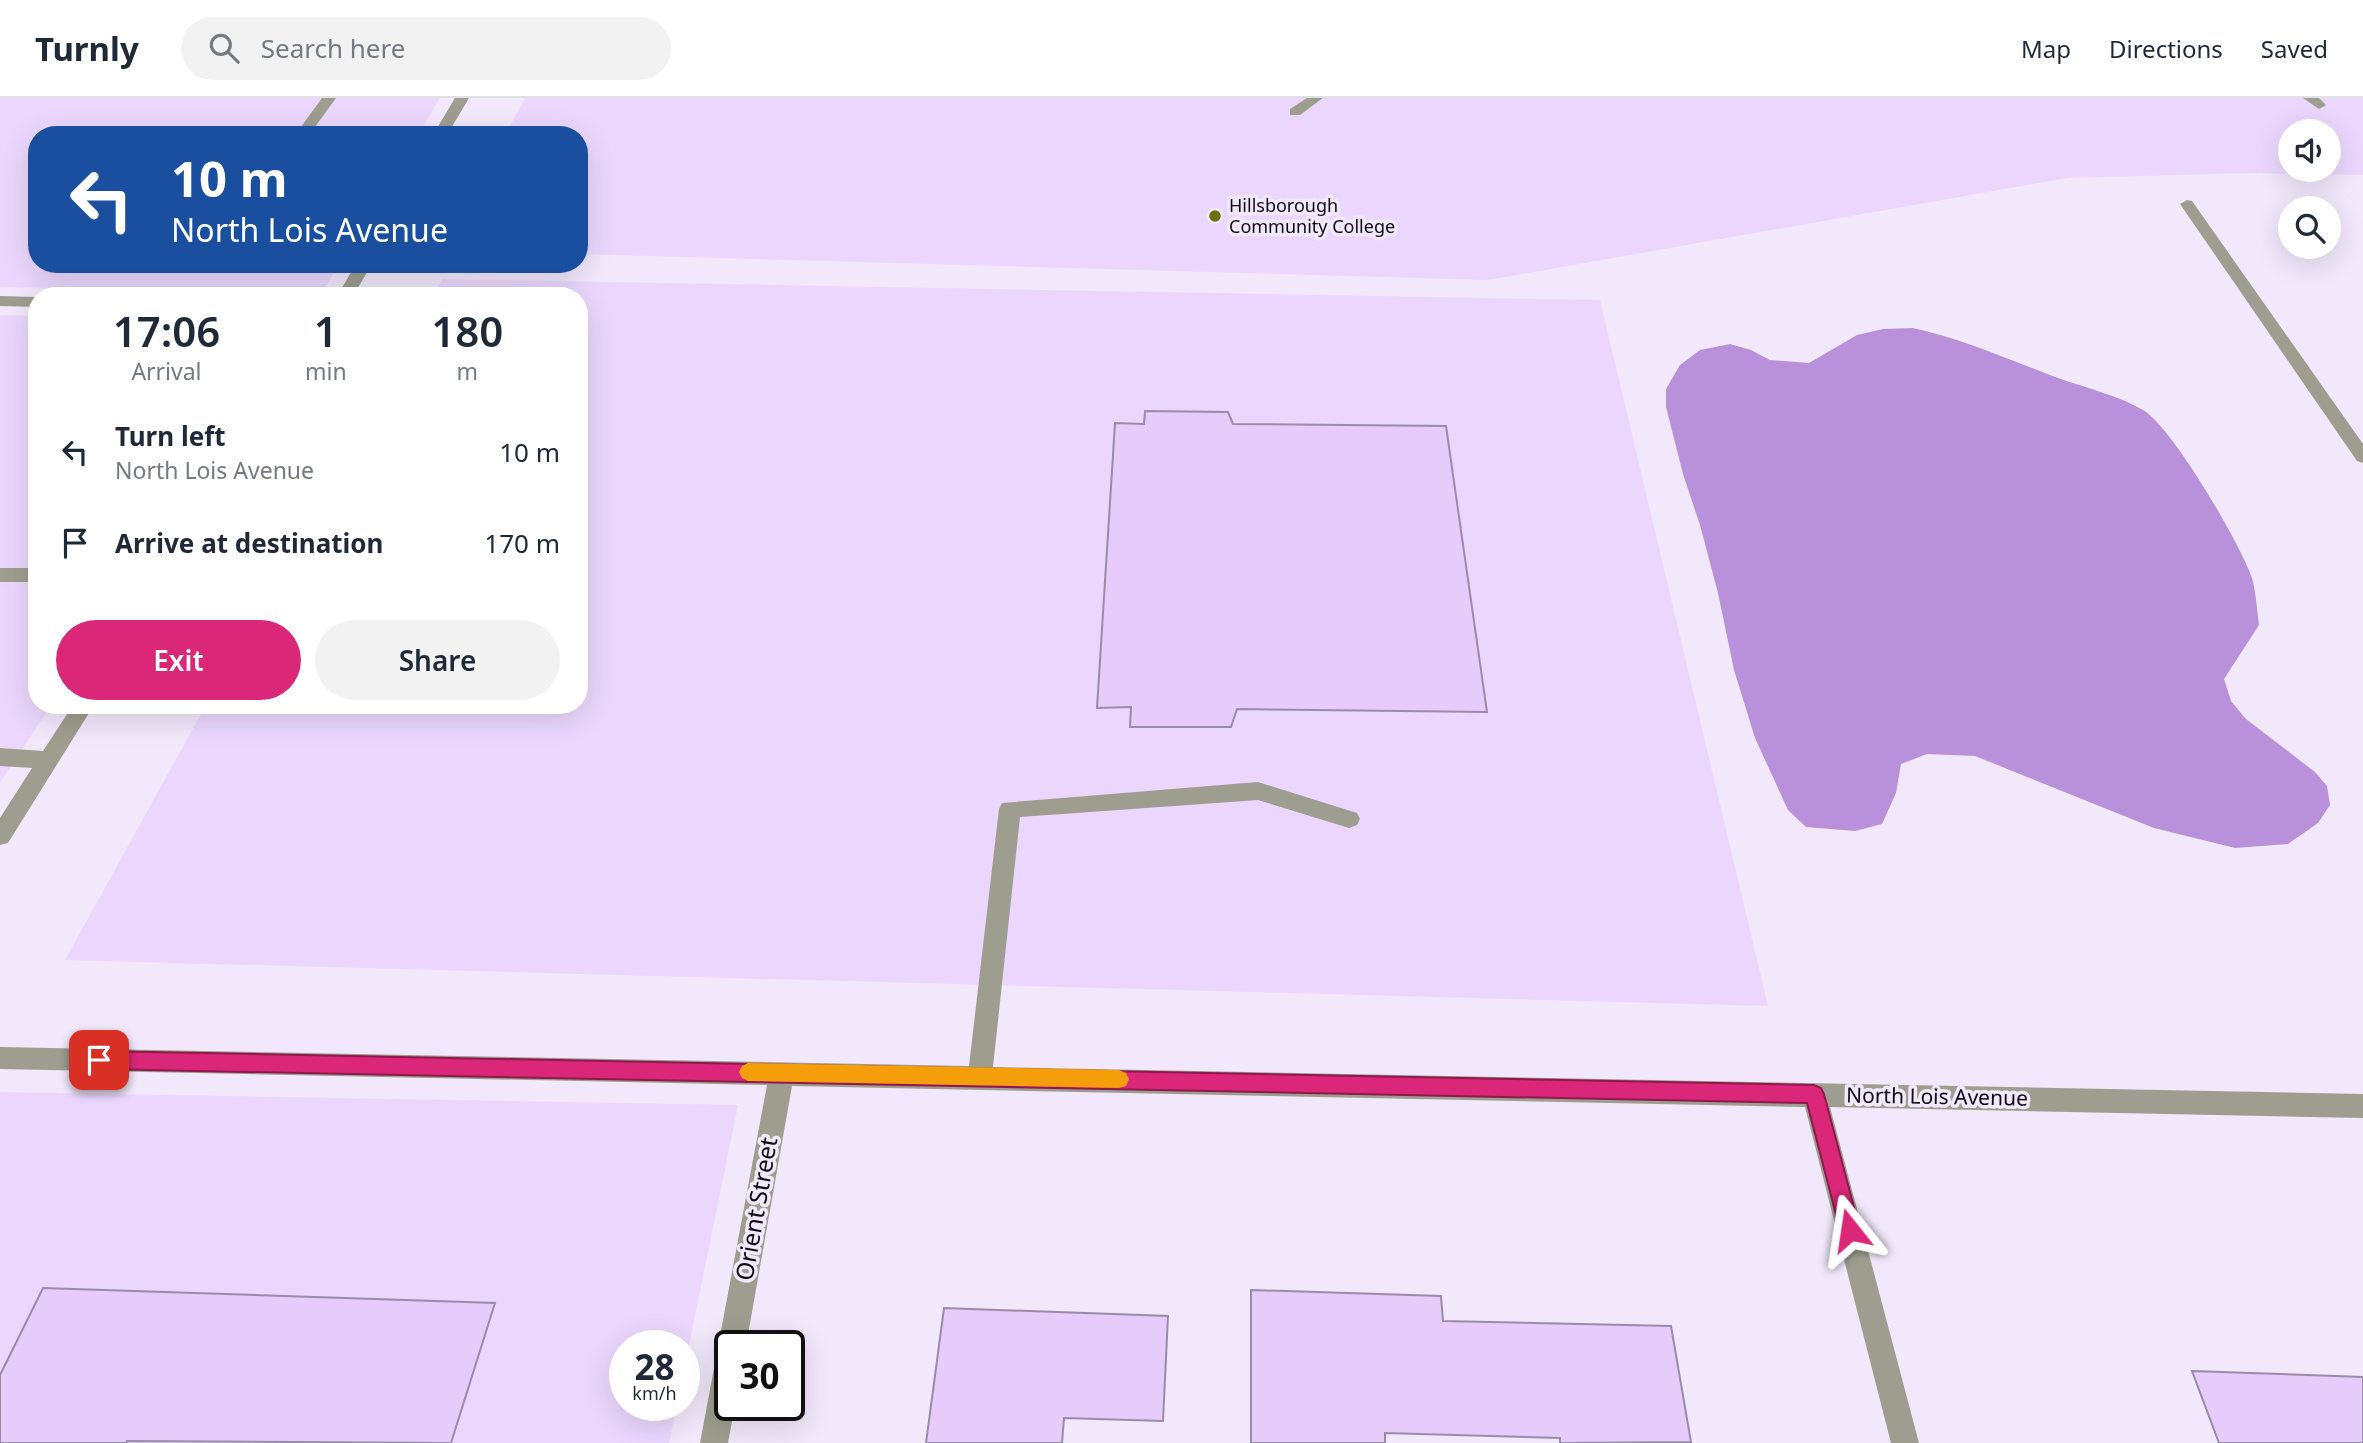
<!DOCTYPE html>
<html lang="en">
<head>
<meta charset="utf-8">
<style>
  body { margin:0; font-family:"Noto Sans",sans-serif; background:#f2f2f3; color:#1f2937; height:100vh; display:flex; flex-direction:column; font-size:26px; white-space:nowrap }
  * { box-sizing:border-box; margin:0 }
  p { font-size:23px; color:#747a83 }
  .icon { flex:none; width:38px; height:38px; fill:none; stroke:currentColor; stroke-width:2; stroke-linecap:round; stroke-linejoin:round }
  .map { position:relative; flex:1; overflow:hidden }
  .details { position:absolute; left:28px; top:189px; width:560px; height:427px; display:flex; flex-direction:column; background:#fff; border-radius:28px; box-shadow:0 7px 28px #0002 }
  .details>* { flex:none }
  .banner { position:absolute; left:28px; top:28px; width:560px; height:147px; border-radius:28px; box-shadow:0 7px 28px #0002; background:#1a4fa0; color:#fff; overflow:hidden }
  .buttons { position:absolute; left:2278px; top:21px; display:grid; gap:14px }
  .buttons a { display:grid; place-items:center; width:63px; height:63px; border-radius:50%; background:#fff; box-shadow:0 7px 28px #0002; font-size:35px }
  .speed { position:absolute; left:609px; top:1232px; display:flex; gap:14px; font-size:35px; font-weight:700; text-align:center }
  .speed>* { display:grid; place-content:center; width:91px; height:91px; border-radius:50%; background:#fff; box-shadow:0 7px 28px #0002; line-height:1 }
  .speed small { font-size:18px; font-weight:400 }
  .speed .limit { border:4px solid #111; border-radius:10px; background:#fff; color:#111 }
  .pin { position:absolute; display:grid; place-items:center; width:60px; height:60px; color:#fff; margin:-30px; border-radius:14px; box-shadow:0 4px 10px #0006 }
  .me { position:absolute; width:77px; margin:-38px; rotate:345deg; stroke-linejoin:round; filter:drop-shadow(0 0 5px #0008) }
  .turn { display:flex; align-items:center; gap:24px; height:147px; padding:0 28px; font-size:32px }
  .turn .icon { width:91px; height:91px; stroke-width:2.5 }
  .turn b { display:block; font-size:49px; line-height:60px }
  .eta { display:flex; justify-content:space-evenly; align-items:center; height:119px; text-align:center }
  .eta b { font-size:42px; font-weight:600; line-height:49px }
  .action { display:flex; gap:14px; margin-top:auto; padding:14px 28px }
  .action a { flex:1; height:80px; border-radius:42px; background:#db2777; color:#fff; font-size:28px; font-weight:600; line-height:80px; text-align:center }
  .action a+a { background:#f2f2f3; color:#1f2937 }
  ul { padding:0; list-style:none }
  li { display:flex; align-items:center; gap:21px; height:91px; padding:0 28px }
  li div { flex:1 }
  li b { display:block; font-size:26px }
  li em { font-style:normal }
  header { display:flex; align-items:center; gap:42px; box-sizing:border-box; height:98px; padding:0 35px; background:#fff; border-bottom:2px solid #e0e1e3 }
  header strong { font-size:33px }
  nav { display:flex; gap:38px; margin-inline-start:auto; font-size:24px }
  .search { width:490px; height:63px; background:#f2f2f3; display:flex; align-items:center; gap:18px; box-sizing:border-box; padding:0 24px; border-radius:38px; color:#747a83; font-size:26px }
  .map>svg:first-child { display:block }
  .built { fill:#ebd7fd; fill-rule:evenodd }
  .water { fill:#b991db }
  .building { fill:#e5ccfb; stroke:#9a8ba9; stroke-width:2 }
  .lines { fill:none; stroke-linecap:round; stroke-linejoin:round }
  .minor { fill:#9d9e8f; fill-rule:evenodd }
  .route { fill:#db2777; stroke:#8e194d; stroke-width:2 }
  .slow { fill:#f59e0b }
  .poi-dot { fill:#6c6e11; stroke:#f1e8fb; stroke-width:2.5 }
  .labels { text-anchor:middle; stroke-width:7; stroke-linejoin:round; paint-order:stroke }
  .far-poi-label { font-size:18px; fill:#100a15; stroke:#f1e8fb; text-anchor:start }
  .street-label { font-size:21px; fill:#100a15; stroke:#f1e8fb }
  .near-street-label { font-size:24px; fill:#100a15; stroke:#f1e8fb }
</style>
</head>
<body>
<header>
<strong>Turnly</strong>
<div class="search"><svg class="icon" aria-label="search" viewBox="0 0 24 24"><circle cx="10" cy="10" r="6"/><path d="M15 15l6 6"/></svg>Search here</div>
<nav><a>Map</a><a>Directions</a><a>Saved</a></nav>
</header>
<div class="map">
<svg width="2363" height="1345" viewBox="0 0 2363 1345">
  <rect width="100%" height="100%" fill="#f1e8fb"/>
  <g class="built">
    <path d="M0,0H440L418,37H37V166H339L322,195L0,189Z"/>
    <path d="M525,0H2363V77L2252,75L2067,80L1488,182L579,156V37H505ZM2291,33H2329V72H2291Z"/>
    <path d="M442,181L1600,202L1768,908L65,862L206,607H579V198H433Z"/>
    <path d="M0,217L37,218V607H51L0,685Z"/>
    <path d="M0,994L738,1007L684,1272V1248H625V1307H677L669,1345H0Z"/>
  </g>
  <path class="water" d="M1913,230C1963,241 2010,262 2058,280C2086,290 2117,297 2143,312C2172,329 2240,445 2252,480C2256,494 2257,512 2259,527L2224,581L2231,603L2246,621L2315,674L2327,688L2330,707L2318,725L2288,746L2235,750L2154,730L1975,658L1927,656L1901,666L1896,695L1882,726L1855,733L1806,729L1788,712L1755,640L1734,572L1718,495L1700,427L1683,376L1666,309V291L1680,267L1700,252L1730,246L1751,252L1770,262L1809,265L1857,237L1883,231Z"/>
  <g class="building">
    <path d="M1145,313L1228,314L1233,326L1446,328L1487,614L1237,611L1231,629H1130L1131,609L1097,610L1115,325L1144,326Z"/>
    <path d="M43,1190L495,1205L451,1345L127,1343L126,1345H0V1277Z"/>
    <path d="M1251,1192L1441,1198L1443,1223L1671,1228L1691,1344L1560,1345V1340L1385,1335V1345H1251Z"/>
    <path d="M944,1210L1168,1218L1163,1323L1064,1320L1062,1345H926Z"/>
    <path d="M2192,1273L2363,1279V1345H2219Z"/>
  </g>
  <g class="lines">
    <g class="minor">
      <path d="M322,0H336L309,37H295Z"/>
      <path d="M455,0H469L447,37H433Z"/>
      <path d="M1307,0H1323L1300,17H1290V11Z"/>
      <path d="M2303,0H2319L2326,7L2319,11Z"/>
      <path d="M2187,102L2192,103L2363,346V365L2357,363L2180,106Z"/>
      <path d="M356,166H372L353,198H337Z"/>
      <path d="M0,198L37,199V209L0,208Z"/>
      <rect x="0" y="470" width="37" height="14"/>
      <path d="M73,607H94L8,745L0,747V720L32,670L0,668V650L43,653Z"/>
      <path d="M1258,684L1357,715L1360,721L1357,727L1349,730L1258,702L1020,719L993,969L2363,996V1020L1830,1009L1919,1345H1891L1805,1009L792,988L746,1248H730V1307H735L728,1345H700L767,987L0,971V949L969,968L999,711L1002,705Z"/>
    </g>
  </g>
  <path class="route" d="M99,953L1814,987L1821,990L1824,996L1860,1132L1857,1139L1850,1142L1843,1139L1840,1132L1807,1005L99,971L92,968L90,962L92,956Z"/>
  <path class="slow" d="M748,965L1119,972L1126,975L1129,981L1126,988L1119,990L748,983L742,980L739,974L742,968Z"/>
  <circle class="poi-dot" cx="1215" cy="118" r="7"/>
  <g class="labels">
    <g class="far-poi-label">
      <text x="1229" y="114">Hillsborough<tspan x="1229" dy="21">Community College</tspan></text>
    </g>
    <g class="street-label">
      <text transform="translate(1937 999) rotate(1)" y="7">North Lois Avenue</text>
    </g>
    <g class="near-street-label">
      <text transform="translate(757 1111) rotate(-80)" y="8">Orient Street</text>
    </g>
  </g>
</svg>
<div class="buttons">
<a><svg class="icon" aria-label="sound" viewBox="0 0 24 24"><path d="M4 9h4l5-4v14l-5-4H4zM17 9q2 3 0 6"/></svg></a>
<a><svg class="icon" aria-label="search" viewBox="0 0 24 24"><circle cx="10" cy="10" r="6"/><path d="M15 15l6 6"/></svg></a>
</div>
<div class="speed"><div>28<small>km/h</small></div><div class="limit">30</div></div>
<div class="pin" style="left:99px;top:962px;background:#d93025"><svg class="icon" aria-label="arrive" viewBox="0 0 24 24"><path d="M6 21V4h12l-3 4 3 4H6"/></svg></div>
<svg class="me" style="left:1850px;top:1132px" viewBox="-20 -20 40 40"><path d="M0-17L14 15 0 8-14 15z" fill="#db2777" stroke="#fff" stroke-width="4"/></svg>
<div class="banner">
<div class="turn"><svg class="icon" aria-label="left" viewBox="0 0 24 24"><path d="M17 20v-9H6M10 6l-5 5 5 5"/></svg><div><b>10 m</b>North Lois Avenue</div></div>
</div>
<section class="details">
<div class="eta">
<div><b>17:06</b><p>Arrival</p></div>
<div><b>1</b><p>min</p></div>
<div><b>180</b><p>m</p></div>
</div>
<ul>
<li><svg class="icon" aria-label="left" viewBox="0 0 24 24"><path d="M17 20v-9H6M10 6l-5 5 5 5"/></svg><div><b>Turn left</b><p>North Lois Avenue</p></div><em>10 m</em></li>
<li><svg class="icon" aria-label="arrive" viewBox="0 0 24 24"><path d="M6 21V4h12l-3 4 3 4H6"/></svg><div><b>Arrive at destination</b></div><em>170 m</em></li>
</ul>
<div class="action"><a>Exit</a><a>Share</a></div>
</section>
</div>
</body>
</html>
